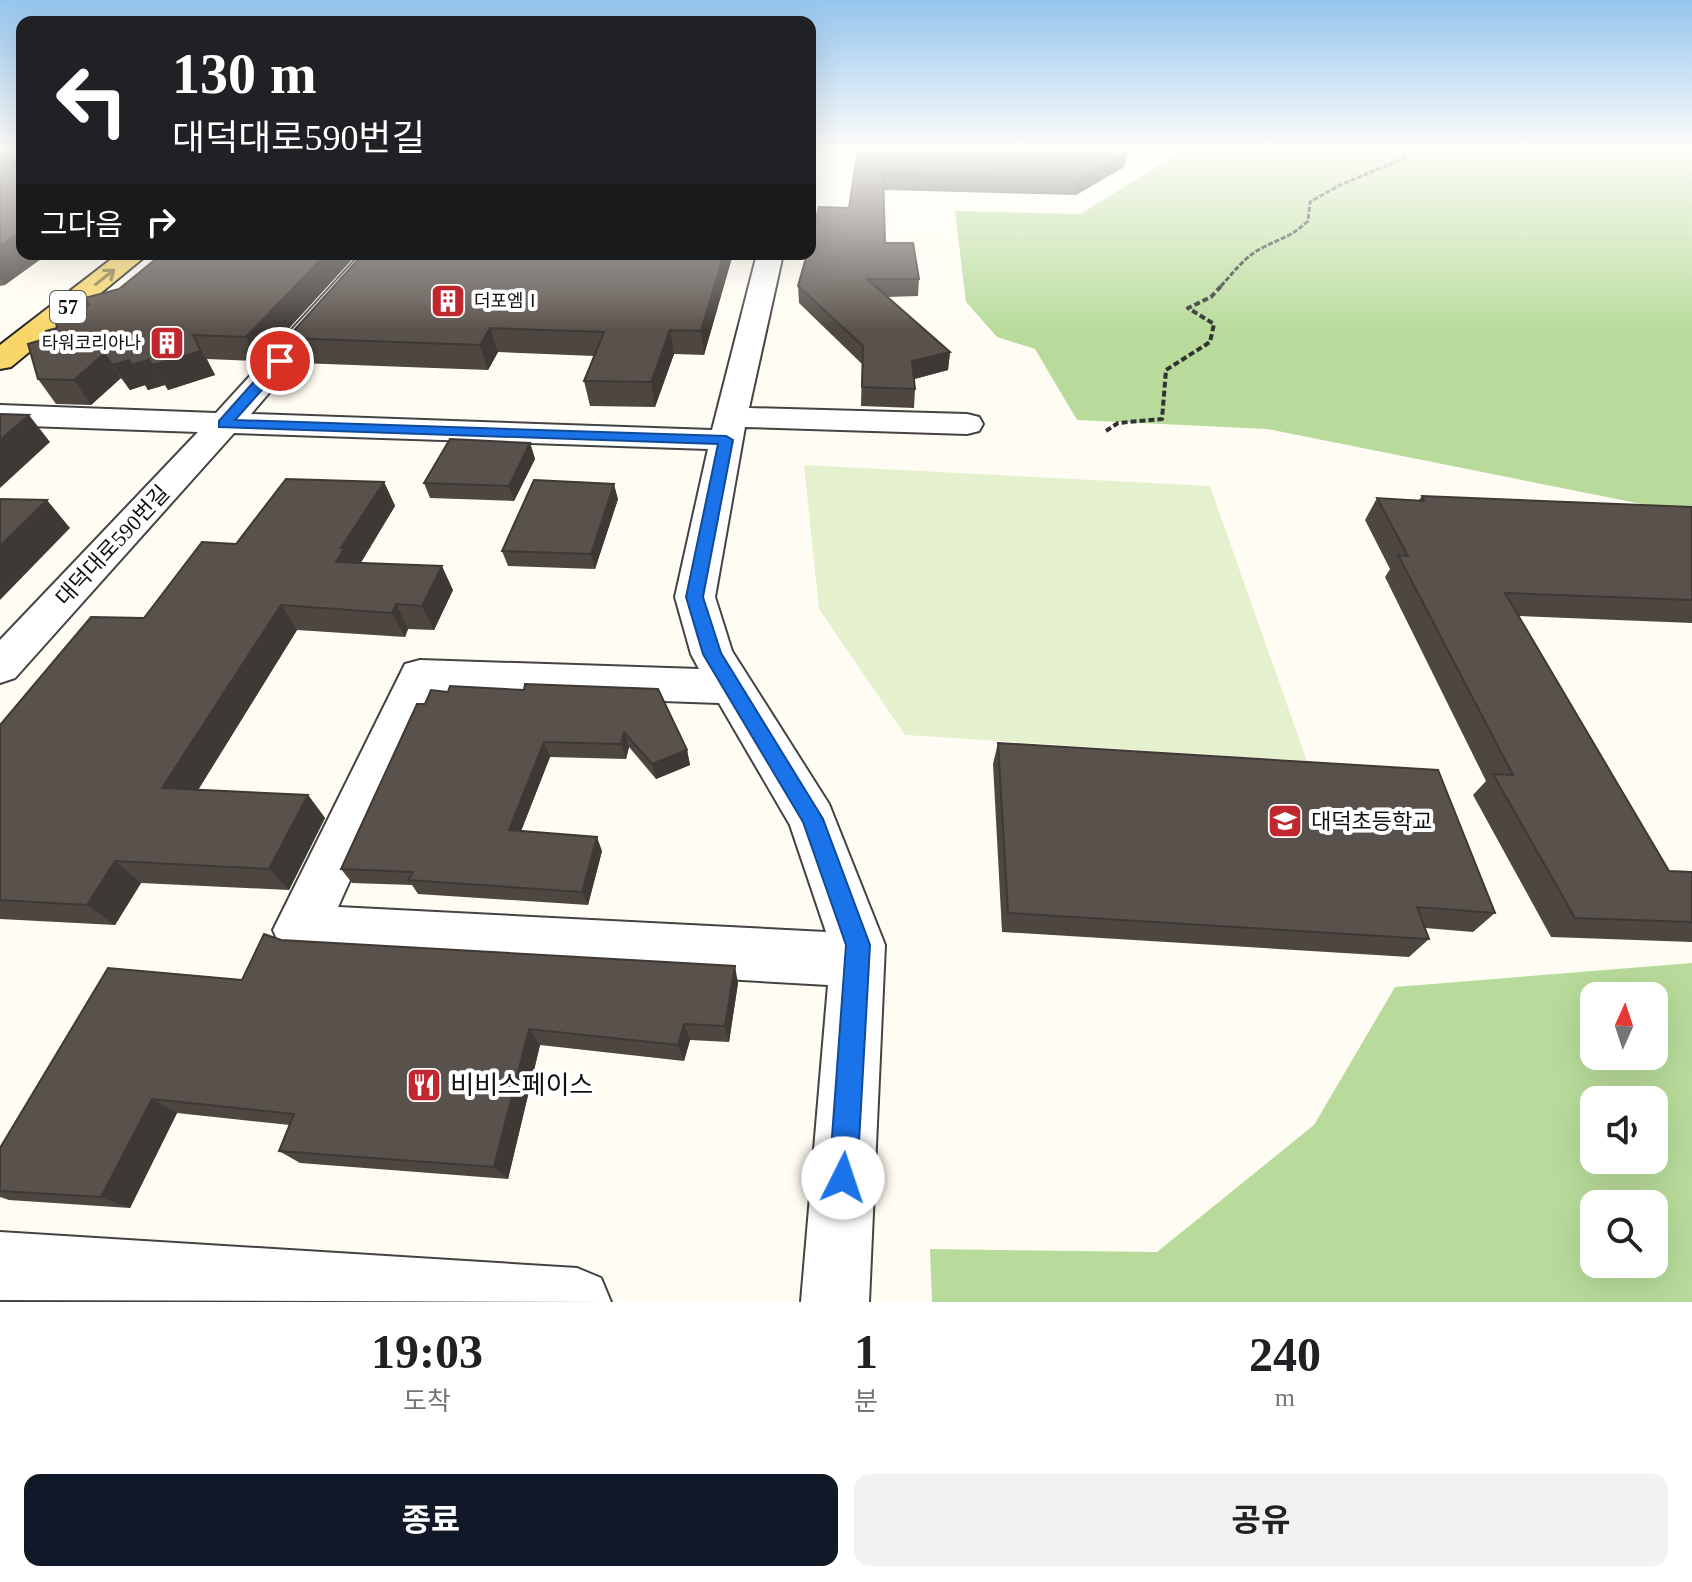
<!DOCTYPE html>
<html lang="ko">
<head>
<meta charset="utf-8">
<style>
  body { margin:0; font-family:"Times New Roman","Noto Sans KR",serif; background:#f2f2f2; color:#202124; height:100vh; display:flex; flex-direction:column; font-size:30px; white-space:nowrap }
  * { box-sizing:border-box; margin:0 }
  p { font-size:26px; color:#757577 }
  .icon { flex:none; width:44px; height:44px; fill:none; stroke:currentColor; stroke-width:2; stroke-linecap:round; stroke-linejoin:round }
  .map { position:relative; height:1302px; overflow:hidden }
  .sheet { display:flex; flex-direction:column; background:#fff; flex:1 }
  .sheet>* { flex:none }
  .banner { position:absolute; left:16px; top:16px; width:800px; height:244px; border-radius:16px; box-shadow:0 8px 32px #0002; background:#202124; color:#fff; overflow:hidden }
  .needle { width:52px; rotate:3deg }
  .tools { position:absolute; left:1580px; top:982px; display:grid; gap:16px }
  .tools a { display:grid; place-items:center; width:88px; height:88px; border-radius:16px; background:#fff; box-shadow:0 8px 32px #0002; font-size:40px }
  .pin { position:absolute; display:grid; place-items:center; width:68px; height:68px; color:#fff; margin:-34px; border:4px solid #fff; border-radius:50%; box-shadow:0 2px 8px #0007 }
  .me { position:absolute; width:88px; margin:-44px; rotate:4deg; stroke-linejoin:round; filter:drop-shadow(0 0 6px #0008) }
  .turn { display:flex; align-items:center; gap:28px; height:168px; padding:0 24px; font-size:36px }
  .turn .icon { width:104px; height:104px; stroke-width:2.5 }
  .turn b { display:block; font-size:56px; line-height:68px }
  .then { display:flex; align-items:center; height:76px; padding:0 24px; background:#0003; gap:16px; font-size:30px }
  .eta { display:flex; justify-content:space-evenly; align-items:center; height:136px; text-align:center }
  .eta b { font-size:48px; font-weight:700; line-height:56px }
  .action { display:flex; gap:16px; margin-top:auto; padding:16px 24px }
  .action a { flex:1; height:92px; border-radius:16px; background:#111827; color:#fff; font-size:32px; font-weight:700; line-height:92px; text-align:center }
  .action a+a { background:#f2f2f2; color:#202124 }
  .map>svg:first-child { display:block }
  .forest { fill:#b8db9b; fill-rule:evenodd }
  .pitch { fill:#e5f1ce }
  .lines { fill:none; stroke-linecap:round; stroke-linejoin:round }
  .street-casing { stroke:#434343; stroke-width:4 }
  .primary-casing { stroke:#212121; stroke-width:4 }
  .path-far1 { stroke:#323232; stroke-width:3; stroke-dasharray:5 2; stroke-linecap:butt }
  .path { stroke:#323232; stroke-width:4; stroke-dasharray:6 3; stroke-linecap:butt }
  .street { fill:#fff; fill-rule:evenodd }
  .primary { fill:#f8d66a; fill-rule:evenodd }
  .wall { fill:#4d4641 }
  .shaded-wall { fill:#3e3935 }
  .building { fill:#59514c; stroke:#3e3935; stroke-width:2 }
  .oneway { stroke:#907d42 }
  .route { fill:#1a73e8; stroke:#114b97; stroke-width:2 }
  .labels { text-anchor:middle; stroke-width:8; stroke-linejoin:round; paint-order:stroke }
  .far-poi-label { font-size:18px; fill:#101010; stroke:#fff; text-anchor:start }
  .shield { fill:#fff; stroke:#585858; stroke-width:2 }
  .shield-label { font-size:20px; font-weight:bold; fill:#101010 }
  .street-label { font-size:22px; fill:#101010; stroke:#fff }
  .poi-label { font-size:22px; fill:#101010; stroke:#fff; text-anchor:start }
  .near-poi-label { font-size:26px; fill:#101010; stroke:#fff; text-anchor:start }
</style>
</head>
<body>
<div class="map">
<svg width="1692" height="1302" viewBox="0 0 1692 1302">
  <rect width="100%" height="100%" fill="#fffdf3"/>
  <g class="forest">
    <path d="M1187,148H1692V514L1267,429L1077,420L1035,349L997,337L966,302L955,211L1080,214Z"/>
    <path d="M1692,963V1302H932L930,1249L1157,1252L1314,1125L1395,987ZM1594,996H1654V1056H1594ZM1594,1100H1654V1160H1594ZM1594,1204H1654V1264H1594Z"/>
  </g>
  <path class="pitch" d="M804,465L1210,486L1307,761L905,735L819,609Z"/>
  <g class="lines">
    <g class="street-casing">
      <g id="street">
        <path d="M361,254H388L251,414L712,430L757,254H783L749,408L967,414L979,417L983,424L979,431L967,434L745,427L715,597L732,651L829,804L885,945L869,1302H801L828,985L300,955L281,948L273,930L405,664L420,660L699,669L691,654L675,597L708,449L234,433L15,678L0,683V640L198,432L0,425V405L216,413ZM434,693L719,703L790,825L826,932L338,907Z"/>
        <path d="M0,1232L577,1268L601,1278L611,1302L0,1300Z"/>
      </g>
    </g>
    <g class="primary-casing">
      <path id="primary" d="M118,254H148L11,367L0,369V345Z"/>
    </g>
    <path class="path-far1" d="M1221,286C1234,272 1246,255 1264,247C1285,236 1289,238 1308,221L1310,202L1338,186L1428,148"/>
    <path class="path" d="M1106,431L1118,423L1162,419L1166,370L1210,342L1214,324L1188,308L1211,297L1223,284"/>
    <use href="#street" class="street"/>
    <use href="#primary" class="primary"/>
  </g>
  <g class="wall">
    <path d="M0,148L5,285L0,286Z"/>
    <path d="M858,148L1128,151L1124,167L1076,195L884,190L885,243L919,279L918,296L887,297L950,352L948,370L914,379L915,389L914,408L861,406L862,364L799,303L798,286L849,208Z"/>
    <path d="M162,254H357L259,361L207,359L215,375L168,390L165,385L148,390L145,385L130,390L121,378L91,405L56,404L38,379L48,338L57,328L78,317L89,305L119,289Z"/>
    <path d="M733,254L704,355L674,354L655,407L590,406L584,381L594,356L498,352L488,370L299,363L287,338Z"/>
    <path d="M530,443L535,459L514,501L430,498L424,483Z"/>
    <path d="M384,482L395,506L361,563L453,590L434,630L408,629L405,637L297,630L198,790L308,795L325,818L289,890L141,883L115,925L0,919V725L144,618L236,544Z"/>
    <path d="M1422,496L1692,507V623L1519,616L1669,871L1692,872V942L1551,937L1473,795L1486,781L1385,577L1390,569L1365,520L1377,498L1419,500Z"/>
    <path d="M618,499L595,569L508,566L502,551Z"/>
    <path d="M450,686L687,750L690,765L656,779L629,747L626,759L550,757L521,831L602,851L588,905L418,894L412,885L352,883L341,869L425,704L448,692Z"/>
    <path d="M998,743L1495,913L1473,932L1425,928L1429,939L1409,957L1002,932L993,764Z"/>
    <path d="M281,940L738,983L729,1042L690,1040L684,1061L540,1045L508,1179L300,1163L279,1151L290,1125L177,1113L130,1208L9,1200L0,1197V1148L242,980Z"/>
  </g>
  <g class="shaded-wall">
    <path d="M13,148H22V183L12,167Z"/>
    <path d="M1128,151L1124,167L1076,195L1079,179Z"/>
    <path d="M22,231V254H48L5,285L0,278V246Z"/>
    <path d="M326,254H357L259,361L246,337Z"/>
    <path d="M724,254H733L704,355L701,331Z"/>
    <path d="M490,328L498,352L488,370L480,345Z"/>
    <path d="M670,330L674,354L655,407L651,382Z"/>
    <path d="M193,335L215,375L168,390L153,365Z"/>
    <path d="M950,352L948,370L911,380L912,361Z"/>
    <path d="M104,354L121,378L91,405L74,380Z"/>
    <path d="M129,360H149L165,385L148,390L145,385L130,390L113,365Z"/>
    <path d="M29,415L50,442L0,488V440Z"/>
    <path d="M530,443L535,459L514,501L509,486Z"/>
    <path d="M384,482L395,506L356,569L336,562L341,548Z"/>
    <path d="M614,484L618,499L595,569L591,554Z"/>
    <path d="M47,500L70,528L0,600V546Z"/>
    <path d="M442,566L453,590L434,630L422,606Z"/>
    <path d="M396,604L408,629L405,637L392,613Z"/>
    <path d="M281,605L297,630L185,811L162,788Z"/>
    <path d="M624,732L629,747L626,759L621,744Z"/>
    <path d="M544,742L550,757L516,844L509,830Z"/>
    <path d="M687,750L690,765L656,779L652,764Z"/>
    <path d="M308,795L325,818L289,890L269,869Z"/>
    <path d="M597,837L602,851L588,905L582,892Z"/>
    <path d="M115,861L141,883L115,925L87,905Z"/>
    <path d="M735,966L738,983L729,1042L725,1026Z"/>
    <path d="M684,1024L690,1040L684,1061L678,1045Z"/>
    <path d="M529,1029L540,1045L508,1179L494,1167Z"/>
    <path d="M152,1099L177,1113L130,1208L101,1197Z"/>
  </g>
  <g class="building">
    <path d="M0,148H13L12,167H22V231L0,246Z"/>
    <path d="M858,148H1127L1128,151L1079,179L883,173L885,243H913L919,279H867L950,352L912,361L915,389L862,387L863,346L798,286L807,254H810V241L819,207L849,208Z"/>
    <path d="M162,254H326L246,337L193,335L201,351L153,365L149,360L132,365L129,360L113,365L104,354L74,380L38,379L28,344L48,338L46,331L57,328L56,323L78,317L76,308L89,305L85,298L119,289Z"/>
    <path d="M363,254H724L701,331L670,330L651,382L584,381L604,332L490,328L480,345L287,338Z"/>
    <path d="M0,414L29,415L0,440Z"/>
    <path d="M450,439L530,443L509,486L424,483Z"/>
    <path d="M286,479L384,482L341,548H345L336,562L442,566L422,606L396,604L392,613L281,605L162,788L308,795L269,869L115,861L87,905L0,900V725L91,617L144,618L202,542L236,544Z"/>
    <path d="M534,480L614,484L591,554L502,551Z"/>
    <path d="M1422,496L1692,507V600L1505,593L1669,871L1692,872V922L1575,918L1493,774L1513,775L1398,555L1408,556L1377,498L1424,501Z"/>
    <path d="M0,499L47,500L0,546Z"/>
    <path d="M525,684L658,689L687,750L652,764L624,732L621,744L544,742L509,830L597,837L582,892L408,880L413,872L341,869L417,704H425L431,690L448,692L450,686L524,690Z"/>
    <path d="M998,743L1438,770L1495,913L1417,907L1429,939L1008,913Z"/>
    <path d="M264,934L281,940L735,966L725,1026L684,1024L678,1045L529,1029L494,1167L279,1151L294,1114L152,1099L101,1197L0,1191V1148L108,968L242,980Z"/>
  </g>
  <defs><path id="oneway-shaft" d="M-6 0H5M1.5-3L5.5 0L1.5 3" fill="none" stroke-width="1.6" stroke-linecap="round" stroke-linejoin="round" transform="scale(2)"/></defs>
  <use class="oneway" href="#oneway-shaft" transform="translate(105 277) rotate(-38)"/>
  <linearGradient id="sky" x2="0" y2="1"><stop stop-color="#95c5ee"/><stop offset="0.45" stop-color="#fffefa"/><stop offset="1" stop-color="#fffefa" stop-opacity="0"/></linearGradient>
  <rect width="1692" height="331" fill="url(#sky)"/>
  <path class="route" d="M280,357L287,361L285,364L235,420L726,436L733,440L703,597L721,653L823,819L870,945L857,1178L853,1188L843,1192L833,1188L829,1178L846,945L803,822L703,654L686,597L718,444L219,427V421L275,358Z"/>
  <defs>
    <g id="building-square" transform="scale(1.8)"><rect x="-9" y="-9" width="18" height="18" rx="4" fill="#c1272e" stroke="#fff"/><path d="M-4-6H4V6H1V3H-1V6H-4ZM-2.5-4.3h1.7v1.8h-1.7ZM.8-4.3h1.7v1.8H.8ZM-2.5-1h1.7V.8h-1.7ZM.8-1h1.7V.8H.8Z" fill="#fff"/></g>
    <g id="school-square" transform="scale(1.8)"><rect x="-9" y="-9" width="18" height="18" rx="4" fill="#c1272e" stroke="#fff"/><path d="M0-5L7-2L0 1L-7-2ZM-4 1L0 2.5L4 1V4Q0 6-4 4Z" fill="#fff"/></g>
    <g id="restaurant-square" transform="scale(1.8)"><rect x="-9" y="-9" width="18" height="18" rx="4" fill="#c1272e" stroke="#fff"/><path d="M-5-6h1v4h1v-4h1v4h1v-4h1v5L-1.5 .5V6h-2V.5L-5-1ZM5-6V6H3V1.5H1.5Q1.5-4 5-6Z" fill="#fff"/></g>
  </defs>
  <g fill-rule="evenodd">
    <use href="#building-square" x="448" y="301"/>
    <use href="#building-square" x="167" y="343"/>
    <use href="#school-square" x="1285" y="821"/>
    <use href="#restaurant-square" x="424" y="1085"/>
  </g>
  <g class="labels">
    <g class="far-poi-label">
      <text x="474" y="307">더포엠Ⅰ</text>
      <text x="141" y="349" text-anchor="end">타워코리아나</text>
    </g>
    <rect class="shield" x="50" y="291" width="36" height="32" rx="6"/>
    <g class="shield-label">
      <text x="68" y="314">57</text>
    </g>
    <g class="street-label">
      <text transform="translate(112 545) rotate(-47)" y="8">대덕대로590번길</text>
    </g>
    <g class="poi-label">
      <text x="1311" y="829">대덕초등학교</text>
    </g>
    <g class="near-poi-label">
      <text x="450" y="1094">비비스페이스</text>
    </g>
  </g>
</svg>
<div class="tools">
<a><svg class="needle" viewBox="-14 -14 28 28"><path d="M0-13l5 13h-10z" fill="#e53935"/><path d="M0 13l5-13h-10z" fill="#757577"/></svg></a>
<a><svg class="icon" aria-label="sound" viewBox="0 0 24 24"><path d="M4 9h4l5-4v14l-5-4H4zM17 9q2 3 0 6"/></svg></a>
<a><svg class="icon" aria-label="search" viewBox="0 0 24 24"><circle cx="10" cy="10" r="6"/><path d="M15 15l6 6"/></svg></a>
</div>
<div class="pin" style="left:280px;top:361px;background:#d93025"><svg class="icon" aria-label="arrive" viewBox="0 0 24 24"><path d="M6 21V4h12l-3 4 3 4H6"/></svg></div>
<svg class="me" style="left:843px;top:1178px" viewBox="-20 -20 40 40"><circle r="19" fill="#fff"/><path d="M0-13L10 11 0 6-10 11z" fill="#1a73e8"/></svg>
<div class="banner">
<div class="turn"><svg class="icon" aria-label="left" viewBox="0 0 24 24"><path d="M17 20v-9H6M10 6l-5 5 5 5"/></svg><div><b>130 m</b>대덕대로590번길</div></div>
<div class="then">그다음<svg class="icon" aria-label="right" viewBox="0 0 24 24"><path d="M7 20v-9h11M14 6l5 5-5 5"/></svg></div>
</div>
</div>
<section class="sheet">
<div class="eta">
<div><b>19:03</b><p>도착</p></div>
<div><b>1</b><p>분</p></div>
<div><b>240</b><p>m</p></div>
</div>
<div class="action"><a>종료</a><a>공유</a></div>
</section>
</body>
</html>
